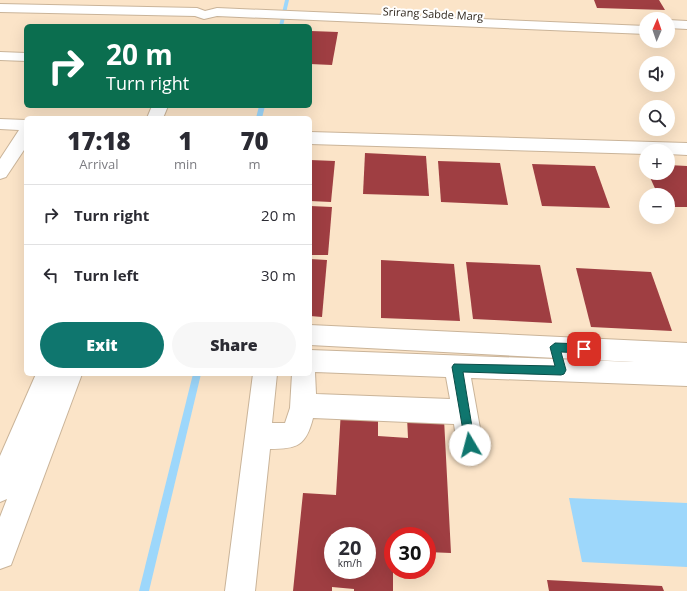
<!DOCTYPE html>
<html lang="en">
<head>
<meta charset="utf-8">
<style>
  body { margin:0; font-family:"Open Sans",sans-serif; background:#f7f7f7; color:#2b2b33; height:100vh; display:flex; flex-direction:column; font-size:15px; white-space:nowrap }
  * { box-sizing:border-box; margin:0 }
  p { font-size:13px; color:#7c7c81 }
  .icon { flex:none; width:22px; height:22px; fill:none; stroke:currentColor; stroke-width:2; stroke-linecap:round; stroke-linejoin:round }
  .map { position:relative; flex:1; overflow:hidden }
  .drawer { position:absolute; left:24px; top:116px; width:288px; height:260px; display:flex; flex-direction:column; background:#fff; border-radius:6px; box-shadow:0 4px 16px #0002 }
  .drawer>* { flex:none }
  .top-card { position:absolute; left:24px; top:24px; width:288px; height:84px; border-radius:6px; box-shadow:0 4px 16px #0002; background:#0b6e4f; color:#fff; overflow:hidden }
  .needle { width:26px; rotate:2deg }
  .fabs { position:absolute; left:639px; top:12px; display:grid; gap:8px }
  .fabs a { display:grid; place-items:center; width:36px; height:36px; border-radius:50%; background:#fff; box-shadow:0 4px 16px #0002; font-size:20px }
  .speed { position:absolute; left:324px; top:527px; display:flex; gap:8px; font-size:20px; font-weight:700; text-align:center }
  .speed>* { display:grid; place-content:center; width:52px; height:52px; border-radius:50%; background:#fff; box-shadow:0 4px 16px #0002; line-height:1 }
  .speed small { font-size:10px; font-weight:400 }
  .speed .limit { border:6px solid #d22; background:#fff; color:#111 }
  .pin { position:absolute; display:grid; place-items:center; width:34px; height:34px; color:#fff; margin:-17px; border-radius:8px; box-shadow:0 2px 6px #0006 }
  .me { position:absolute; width:44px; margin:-22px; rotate:352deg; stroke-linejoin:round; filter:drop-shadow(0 0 3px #0008) }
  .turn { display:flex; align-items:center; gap:14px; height:84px; padding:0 16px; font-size:18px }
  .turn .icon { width:52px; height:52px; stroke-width:2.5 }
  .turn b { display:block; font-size:28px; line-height:34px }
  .eta { display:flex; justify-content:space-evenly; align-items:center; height:68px; text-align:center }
  .eta b { font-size:24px; font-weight:800; line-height:28px }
  .cta { display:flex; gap:8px; margin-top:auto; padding:8px 16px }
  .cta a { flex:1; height:46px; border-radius:24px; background:#0f766e; color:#fff; font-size:16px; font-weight:800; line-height:46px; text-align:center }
  .cta a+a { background:#f7f7f7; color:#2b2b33 }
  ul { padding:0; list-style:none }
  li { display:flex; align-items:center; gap:12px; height:60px; padding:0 16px; border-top:1px solid #e1e1e2 }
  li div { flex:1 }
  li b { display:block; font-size:15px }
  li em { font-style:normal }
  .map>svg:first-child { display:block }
  .water { fill:#9dd7fb }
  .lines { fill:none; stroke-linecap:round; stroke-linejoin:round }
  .stream { fill:#9dd7fb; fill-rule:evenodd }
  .building { fill:#9f3e42; fill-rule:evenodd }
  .minor-casing { stroke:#cab499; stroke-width:2 }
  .tertiary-casing { stroke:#cab499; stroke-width:2 }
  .minor { fill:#fff; fill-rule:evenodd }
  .tertiary { fill:#fff; fill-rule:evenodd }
  .route { fill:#0f766e; stroke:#0a4d48 }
  .labels { text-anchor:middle; stroke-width:4; stroke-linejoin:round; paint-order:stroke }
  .far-street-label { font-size:11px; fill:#2e251b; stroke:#fff }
</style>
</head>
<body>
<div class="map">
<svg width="687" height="591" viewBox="0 0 687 591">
  <rect width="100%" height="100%" fill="#fbe4c8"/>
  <path class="water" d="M569,498L687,503V567L582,562Z"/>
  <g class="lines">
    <g class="stream">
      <path d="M285,0H289L283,26H279Z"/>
      <path d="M259,106H265L262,118H256Z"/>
      <path d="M193,374H201L149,591H139Z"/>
    </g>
  </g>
  <g class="building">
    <path d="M594,0H659L665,10L597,8Z"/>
    <path d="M311,31L338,32L332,65L310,64Z"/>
    <path d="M365,153L426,156L429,196L363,194Z"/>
    <path d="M310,160L335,161L331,202L310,201Z"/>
    <path d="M438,161L500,163L508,205L441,202Z"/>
    <path d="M532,164L595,166L610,208L542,206Z"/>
    <path d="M668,165L687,166V207H668V195H658L648,173H668Z"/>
    <path d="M310,206L332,207L328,255H310Z"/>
    <path d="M310,259L327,260L322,317L310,316Z"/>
    <path d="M381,260L454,264L460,321L381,318Z"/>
    <path d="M466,262L540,265L552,323L473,319Z"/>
    <path d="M576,268L651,272L672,331L591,327Z"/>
    <path d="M341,410L378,413V436L408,438L407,417L444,419L451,553L427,552V536H393V591H354V589L332,587V591H293L303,493L336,495ZM333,536H367V570H333Z"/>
    <path d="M547,580L662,586L664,591H549Z"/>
  </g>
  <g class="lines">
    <g class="minor-casing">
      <g id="minor">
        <path d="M0,52L26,53V61L0,60Z"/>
        <path d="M0,119L26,120V147L6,177L0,179V159L19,130L0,129Z"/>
        <path d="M310,132L687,143V155L668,154V151H646V154L310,144Z"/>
        <path d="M310,325L687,343V386L471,378L483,445L479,454L470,458L461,454L457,445L454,424L313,418C306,446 297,449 270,449L255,591H225L253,374H277L272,423H285L290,408L292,374H310V350L634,362L310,345ZM315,372L446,377L450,399L316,394Z"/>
      </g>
    </g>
    <g class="tertiary-casing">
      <g id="tertiary">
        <path d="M0,4L197,8L205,11L217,8L646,26V34L217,16L204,19L195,16L0,12Z"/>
        <path d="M668,20L687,21V29L668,28Z"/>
        <path d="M152,106H168L163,118H147Z"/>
        <path d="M36,374H82L11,565L0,569V517L7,499L0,502V456Z"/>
      </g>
    </g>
    <use href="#minor" class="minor"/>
    <use href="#tertiary" class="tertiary"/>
  </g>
  <path class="route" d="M555,343L584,344L589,349L584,353L561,352L566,370L564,374L561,375L463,372L475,445L473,448L470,450L466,448L452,367L454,364L555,366L550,347Z"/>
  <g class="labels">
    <g class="far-street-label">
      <text transform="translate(433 14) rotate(3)" y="4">Srirang Sabde Marg</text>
    </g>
  </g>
</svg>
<div class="fabs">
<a><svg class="needle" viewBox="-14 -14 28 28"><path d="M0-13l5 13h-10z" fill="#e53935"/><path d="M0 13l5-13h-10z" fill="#7c7c81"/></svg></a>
<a><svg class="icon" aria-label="sound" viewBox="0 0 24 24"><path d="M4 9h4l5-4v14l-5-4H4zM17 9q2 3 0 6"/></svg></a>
<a><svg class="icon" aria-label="search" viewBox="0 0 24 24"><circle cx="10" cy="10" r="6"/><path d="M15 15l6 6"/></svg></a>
<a>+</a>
<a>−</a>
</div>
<div class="speed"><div>20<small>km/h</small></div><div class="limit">30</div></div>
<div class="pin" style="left:584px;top:349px;background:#d93025"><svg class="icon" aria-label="arrive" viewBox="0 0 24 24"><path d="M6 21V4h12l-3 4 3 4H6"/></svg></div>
<svg class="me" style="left:470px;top:445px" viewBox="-20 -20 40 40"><circle r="19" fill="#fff"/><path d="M0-13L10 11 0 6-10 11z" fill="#0f766e"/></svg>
<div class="top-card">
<div class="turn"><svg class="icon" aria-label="right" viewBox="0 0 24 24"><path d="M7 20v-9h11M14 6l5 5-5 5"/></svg><div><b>20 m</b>Turn right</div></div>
</div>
<section class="drawer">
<div class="eta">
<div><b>17:18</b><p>Arrival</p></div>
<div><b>1</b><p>min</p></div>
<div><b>70</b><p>m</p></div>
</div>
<ul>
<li><svg class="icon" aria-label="right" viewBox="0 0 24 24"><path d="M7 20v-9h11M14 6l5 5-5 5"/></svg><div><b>Turn right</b></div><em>20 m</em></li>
<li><svg class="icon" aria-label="left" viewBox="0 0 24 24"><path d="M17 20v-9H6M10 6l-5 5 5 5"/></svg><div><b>Turn left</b></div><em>30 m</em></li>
</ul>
<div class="cta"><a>Exit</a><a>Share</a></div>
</section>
</div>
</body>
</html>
